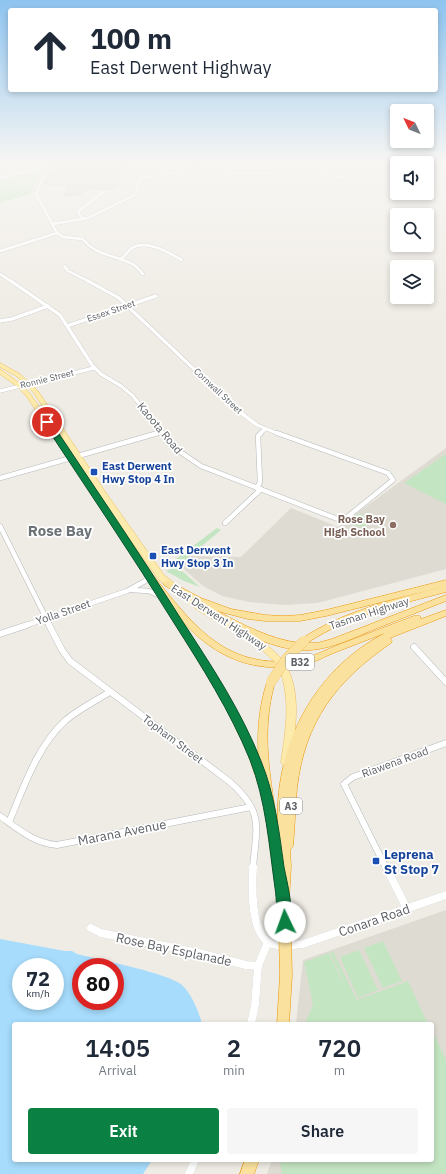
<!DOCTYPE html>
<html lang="en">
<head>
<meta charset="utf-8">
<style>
  body { margin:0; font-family:"IBM Plex Sans",sans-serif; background:#f6f6f7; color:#1f2937; height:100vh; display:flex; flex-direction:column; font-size:15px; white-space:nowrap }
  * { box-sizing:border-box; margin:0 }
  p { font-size:13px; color:#747a83 }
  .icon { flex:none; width:22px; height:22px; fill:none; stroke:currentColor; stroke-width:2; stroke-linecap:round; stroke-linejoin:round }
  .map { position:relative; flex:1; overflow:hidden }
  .drawer { position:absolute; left:12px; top:1022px; width:422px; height:140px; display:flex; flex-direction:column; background:#fff; border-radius:4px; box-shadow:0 2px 6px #0003 }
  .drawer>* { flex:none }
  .top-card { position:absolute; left:8px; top:8px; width:430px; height:84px; border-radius:4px; box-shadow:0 2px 6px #0003; background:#fff; color:#1f2937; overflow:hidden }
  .needle { width:26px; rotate:313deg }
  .controls { position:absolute; left:390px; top:104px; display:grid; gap:8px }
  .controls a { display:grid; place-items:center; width:44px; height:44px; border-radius:4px; background:#fff; box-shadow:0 2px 6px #0003; font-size:20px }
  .speed { position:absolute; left:12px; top:958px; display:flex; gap:8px; font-size:20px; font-weight:700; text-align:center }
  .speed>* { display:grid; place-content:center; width:52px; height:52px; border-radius:50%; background:#fff; box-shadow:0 2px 6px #0003; line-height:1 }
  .speed small { font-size:10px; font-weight:400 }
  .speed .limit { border:6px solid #d22; background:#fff; color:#111 }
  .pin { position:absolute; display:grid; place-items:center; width:34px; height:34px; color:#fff; margin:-17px; border:2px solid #fff; border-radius:50%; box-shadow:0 1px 4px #0007 }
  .me { position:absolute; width:44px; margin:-22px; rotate:357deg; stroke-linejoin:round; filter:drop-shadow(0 0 3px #0008) }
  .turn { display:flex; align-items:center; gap:14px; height:84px; padding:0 16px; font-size:18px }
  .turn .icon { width:52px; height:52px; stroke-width:2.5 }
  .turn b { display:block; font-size:28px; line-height:34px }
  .eta { display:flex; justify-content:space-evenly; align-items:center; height:68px; text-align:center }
  .eta b { font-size:24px; font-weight:600; line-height:28px }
  .button { display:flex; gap:8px; margin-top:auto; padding:8px 16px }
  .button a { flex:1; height:46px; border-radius:4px; background:#0b8043; color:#fff; font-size:16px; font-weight:600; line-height:46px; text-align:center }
  .button a+a { background:#f6f6f7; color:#1f2937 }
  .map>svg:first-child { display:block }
  .education { fill:#dedbd3 }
  .green { fill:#c4e5c2 }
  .water { fill:#a7dcfc; fill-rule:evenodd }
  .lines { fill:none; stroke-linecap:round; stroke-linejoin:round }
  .minor-far4-casing { stroke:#b5b8bb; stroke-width:3.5 }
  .minor-far3-casing { stroke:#b5b8bb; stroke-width:4 }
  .minor-far2-casing { stroke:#b5b8bb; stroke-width:5.5 }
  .minor-far1-casing { stroke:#b5b8bb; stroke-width:7 }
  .minor-casing { stroke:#b5b8bb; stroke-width:8 }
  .primary-casing { stroke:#edbd60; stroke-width:1 }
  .trunk-casing { stroke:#ec9708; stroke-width:1 }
  .minor-far4 { stroke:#fff; stroke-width:3 }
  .minor-far3 { stroke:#fff; stroke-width:3.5 }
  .minor-far2 { stroke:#fff; stroke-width:4.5 }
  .minor-far1 { stroke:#fff; stroke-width:6 }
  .minor { stroke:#fff; stroke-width:8 }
  .primary { fill:#fcebac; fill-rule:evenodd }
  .trunk { fill:#fae29e; fill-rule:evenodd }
  .trunk-bridge-far1-casing { stroke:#ec9708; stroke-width:10; stroke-linecap:butt }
  .trunk-bridge-casing { stroke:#ec9708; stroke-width:13; stroke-linecap:butt }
  .trunk-bridge-far1 { stroke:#fae29e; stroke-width:10 }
  .trunk-bridge { stroke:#fae29e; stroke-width:12 }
  .route { fill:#0b8043; stroke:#07532c }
  .transit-dot { fill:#1a4fb4; stroke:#fff; stroke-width:1.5 }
  .education-dot { fill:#8d6e63; stroke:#fff; stroke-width:1.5 }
  .labels { text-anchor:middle; stroke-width:3.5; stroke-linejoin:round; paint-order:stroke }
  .far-street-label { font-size:9px; fill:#5d6165; stroke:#fff }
  .shield { fill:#fff; stroke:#8e9093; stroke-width:1 }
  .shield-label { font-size:10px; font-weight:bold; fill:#5d6165 }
  .street-label { font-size:11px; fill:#5d6165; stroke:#fff }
  .transit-label { font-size:11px; font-weight:bold; fill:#164399; stroke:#fff; text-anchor:start }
  .education-label { font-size:11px; font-weight:bold; fill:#785e54; stroke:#fff; text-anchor:end }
  .near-street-label { font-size:13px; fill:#5d6165; stroke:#fff }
  .near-transit-label { font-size:13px; font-weight:bold; fill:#164399; stroke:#fff; text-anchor:start }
  .district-label { font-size:15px; font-weight:bold; fill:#6e7377; stroke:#fff }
</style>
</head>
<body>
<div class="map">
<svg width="446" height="1174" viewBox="0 0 446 1174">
  <rect width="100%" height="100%" fill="#efece5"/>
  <g class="education">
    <path d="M76,162H125L116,190H90L77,196L65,197L63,195L67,186L43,185L52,166H74Z"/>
    <path d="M446,448V569L333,599L317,603L284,605L249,602L222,596L203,586L179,565L189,556L241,557L291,508L338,527Z"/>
    <path d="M446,910V1174H267L272,1160H432V1024H296L303,960Z"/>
  </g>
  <g class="green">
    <path d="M38,169H41L31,194L0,203V179Z"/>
    <path d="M446,454V504L404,483Z"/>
    <path d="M361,514L369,519L368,525L360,527L352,524L350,520L352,516Z"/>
    <path d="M217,528L221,530L179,565L176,563L164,568Z"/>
    <path d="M175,567L181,570L200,587L184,581L166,571Z"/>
    <path d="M383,941L402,981L383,988L364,948Z"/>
    <path d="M359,950L378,990L358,998L340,957Z"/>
    <path d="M333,951L357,1000L408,981L427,1022L421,1024H305L313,1004L304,962L329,953L342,981H343L330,952Z"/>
    <path d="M435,1036L446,1060V1174H282L280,1160H432V1037Z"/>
  </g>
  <path class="water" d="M0,939L65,951H72L77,954C96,959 173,974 183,986C192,995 199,1012 202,1024H14V1160H152L143,1174H0ZM21,967H55V1001H21ZM81,967H115V1001H81Z"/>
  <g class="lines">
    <g class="minor-far4-casing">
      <g id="minor-far4">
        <path d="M51,162L36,194L57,233L63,237L83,239C95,256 117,255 134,265C137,267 140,271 143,274"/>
        <path d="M215,164L228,175"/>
        <path d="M371,165L372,162"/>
        <path d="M177,173L183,180"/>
        <path d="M228,173H277"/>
        <path d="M278,174L281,162"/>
        <path d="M321,175L345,178"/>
        <path d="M0,178L49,166"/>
        <path d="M141,178L200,169L219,162"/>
        <path d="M320,180L327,162"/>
        <path d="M387,182L397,181"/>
        <path d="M84,219L78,213L79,211L104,191"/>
        <path d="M53,224L88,218L135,195L145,162"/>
        <path d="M0,251L57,233"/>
        <path d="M121,259C125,256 128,251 132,248C147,239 169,253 182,260"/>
        <path d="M64,266L68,271L90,282"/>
        <path d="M0,274L12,282"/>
      </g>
    </g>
    <g class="minor-far3-casing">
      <g id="minor-far3">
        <path d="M11,281L60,315L92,365L101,374L121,386L132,395L164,434"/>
        <path d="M88,281L119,298L236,409L257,425L279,434"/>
        <path d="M0,321L12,319L48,306"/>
        <path d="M67,326L156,296"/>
        <path d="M0,391L94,368"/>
        <path d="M154,434L162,432"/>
        <path d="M260,434L265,429"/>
      </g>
    </g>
    <g class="minor-far2-casing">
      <g id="minor-far2">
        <path d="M163,433L176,449L201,466L340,520L346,518L393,480L388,473L277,433"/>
        <path d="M78,456L158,433"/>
        <path d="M0,478L71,458"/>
        <path d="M257,488L260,482L258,436L261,433"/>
        <path d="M225,523L261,489"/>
        <path d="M0,526L50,626"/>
        <path d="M132,590L149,591L162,597"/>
        <path d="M24,626L127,591L147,580L146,572"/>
      </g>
    </g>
    <g class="minor-far1-casing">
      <g id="minor-far1">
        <path d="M49,625L62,650L70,661L230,782C265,813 256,827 253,868"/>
        <path d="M0,634L27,625"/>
        <path d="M414,647L446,682"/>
        <path d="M0,816C18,829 34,843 57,845L251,807"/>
        <path d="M9,822C24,787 37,746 66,720C79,709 95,701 110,692"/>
        <path d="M386,868L344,784L353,777L446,743"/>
      </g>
    </g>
    <g class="minor-casing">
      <g id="minor">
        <path d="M253,867C252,887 250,936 272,944C282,947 293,945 303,944L446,895"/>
        <path d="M386,867L407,909"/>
        <path d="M91,928L101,933L199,953L246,965L258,966"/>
        <path d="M251,1024L255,1005L258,966L268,942"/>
        <path d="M189,1174L195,1160"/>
      </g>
    </g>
    <g class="primary-casing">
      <g id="primary">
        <path d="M0,363L20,374L38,391L106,493L164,575L205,607L263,641L282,659L283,661L282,663H276L257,645L199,611L158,579L100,496L34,393L16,376L0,367Z"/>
        <path d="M0,369L22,385L31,395L156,579L228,694L257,751L268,786L266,789L263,790L260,789L247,751L221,698L150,583L27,397L18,387L0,374Z"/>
        <path d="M283,664L286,665C302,695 295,730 291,762L289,765L286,766L283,765L281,762C286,728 291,700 279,667L280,665Z"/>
      </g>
    </g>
    <g class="trunk-casing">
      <g id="trunk">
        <path d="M153,578L156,579C175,602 194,628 219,644C243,660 272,665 301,659C316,656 331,647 346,642C369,633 391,625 414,616H420L421,619L446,610V616L390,638L392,641L391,643C336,681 305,721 297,788C295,807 295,827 293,846L290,850L291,866L289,901L288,905L284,906L280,905L279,901V889L276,885C272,865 270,844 267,824C260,774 251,732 267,682L268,680H274L275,682C260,735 271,778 278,830C273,749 312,671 385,633C367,640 349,647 331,654C322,658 313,663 303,665C292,668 278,668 267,667C212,662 182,623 150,583L149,581Z"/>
        <path d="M167,580L201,598L231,609L265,615L283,616L300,615L326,610L446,580V586L326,616L300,621H265L248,619L217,611C244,625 269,639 300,643H301L300,641L301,639C345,610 396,599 446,586V592C397,605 350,615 307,643H317L332,639L446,595V601C422,610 399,620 375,629C351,639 326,652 299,650C265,647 234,627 204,611L203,609L205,607L179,594L164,585L163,583Z"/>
        <path d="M245,1160H259L254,1174H240Z"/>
      </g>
    </g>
    <use href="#minor-far4" class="minor-far4"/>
    <use href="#minor-far3" class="minor-far3"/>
    <use href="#minor-far2" class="minor-far2"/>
    <use href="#minor-far1" class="minor-far1"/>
    <use href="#minor" class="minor"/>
    <use href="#primary" class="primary"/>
    <use href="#trunk" class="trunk"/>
    <g class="trunk-bridge-far1-casing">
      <path id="trunk-bridge-far1" d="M271,682L287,658L304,641"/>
    </g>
    <g class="trunk-bridge-casing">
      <path id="trunk-bridge" d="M283,1024L286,975L284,901"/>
    </g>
    <use href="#trunk-bridge-far1" class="trunk-bridge-far1"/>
    <use href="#trunk-bridge" class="trunk-bridge"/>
  </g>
  <linearGradient id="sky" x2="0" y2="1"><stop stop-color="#8ec4f0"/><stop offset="0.5" stop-color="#f8f6f3"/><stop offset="1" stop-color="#f8f6f3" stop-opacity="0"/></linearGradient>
  <rect width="446" height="326" fill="url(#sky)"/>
  <path class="route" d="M47,420L51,422C95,488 139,552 181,619C211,665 241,710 261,761C275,795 279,831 284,867C287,882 295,913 289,927L285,928L280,927C276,916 277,900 275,888C269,845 266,801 250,760C230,711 202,667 174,623C132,555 87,489 43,422Z"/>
  <g class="transit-dot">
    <rect x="90" y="468" width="8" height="8" rx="2"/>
    <rect x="149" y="552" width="8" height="8" rx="2"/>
    <rect x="372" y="857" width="8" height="8" rx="2"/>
  </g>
  <circle class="education-dot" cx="393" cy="525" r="4"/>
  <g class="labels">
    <g class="far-street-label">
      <text transform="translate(111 311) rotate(-19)" y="3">Essex Street</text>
      <text transform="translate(47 379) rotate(-14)" y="3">Ronnie Street</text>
      <text transform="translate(218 391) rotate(43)" y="3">Cornwall Street</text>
    </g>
    <g class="shield">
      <rect x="286" y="654" width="28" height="16" rx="3"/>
      <rect x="280" y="798" width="22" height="16" rx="3"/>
    </g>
    <g class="shield-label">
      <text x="300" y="666">B32</text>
      <text x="291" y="810">A3</text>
    </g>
    <g class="street-label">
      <text transform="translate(160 428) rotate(50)" y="4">Kaoota Road</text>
      <text transform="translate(63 612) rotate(-19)" y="4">Yolla Street</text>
      <text transform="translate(369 613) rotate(-18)" y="4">Tasman Highway</text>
      <text transform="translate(219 617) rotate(33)" y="4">East Derwent Highway</text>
      <text transform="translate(173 739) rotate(37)" y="4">Topham Street</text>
      <text transform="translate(395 762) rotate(-20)" y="4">Riawena Road</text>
    </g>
    <g class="transit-label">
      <text x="102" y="470">East Derwent<tspan x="102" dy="13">Hwy Stop 4 In</tspan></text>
      <text x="161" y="554">East Derwent<tspan x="161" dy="13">Hwy Stop 3 In</tspan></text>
    </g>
    <g class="education-label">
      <text x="385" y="523">Rose Bay<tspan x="385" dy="13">High School</tspan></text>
    </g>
    <g class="near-street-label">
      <text transform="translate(122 832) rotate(-11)" y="5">Marana Avenue</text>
      <text transform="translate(374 920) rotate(-19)" y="5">Conara Road</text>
      <text transform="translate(174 949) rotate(12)" y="5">Rose Bay Esplanade</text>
    </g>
    <g class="near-transit-label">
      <text x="384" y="859">Leprena<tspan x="384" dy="15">St Stop 7</tspan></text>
    </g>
    <g class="district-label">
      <text x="60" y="536">Rose Bay</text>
    </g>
  </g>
</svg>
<div class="controls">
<a><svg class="needle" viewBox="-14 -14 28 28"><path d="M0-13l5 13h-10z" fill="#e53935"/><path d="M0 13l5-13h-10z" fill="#747a83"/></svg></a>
<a><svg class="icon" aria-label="sound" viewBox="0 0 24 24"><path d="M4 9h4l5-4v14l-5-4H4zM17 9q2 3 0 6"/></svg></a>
<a><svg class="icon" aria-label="search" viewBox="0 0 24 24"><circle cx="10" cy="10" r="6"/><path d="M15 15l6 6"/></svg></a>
<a><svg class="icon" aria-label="layers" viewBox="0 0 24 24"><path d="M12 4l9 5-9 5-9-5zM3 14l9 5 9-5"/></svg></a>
</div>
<div class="speed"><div>72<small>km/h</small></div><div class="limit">80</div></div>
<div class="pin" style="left:47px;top:422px;background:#d93025"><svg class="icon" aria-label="arrive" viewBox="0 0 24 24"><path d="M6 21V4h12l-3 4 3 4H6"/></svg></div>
<svg class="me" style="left:285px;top:922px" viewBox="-20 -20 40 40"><circle r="19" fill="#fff"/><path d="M0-13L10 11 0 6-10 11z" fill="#0b8043"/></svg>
<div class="top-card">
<div class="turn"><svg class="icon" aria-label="ahead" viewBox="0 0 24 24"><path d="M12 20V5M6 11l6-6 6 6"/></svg><div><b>100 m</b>East Derwent Highway</div></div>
</div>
<section class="drawer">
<div class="eta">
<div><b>14:05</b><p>Arrival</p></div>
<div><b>2</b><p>min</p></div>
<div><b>720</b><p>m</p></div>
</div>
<div class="button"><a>Exit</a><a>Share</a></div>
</section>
</div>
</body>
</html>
